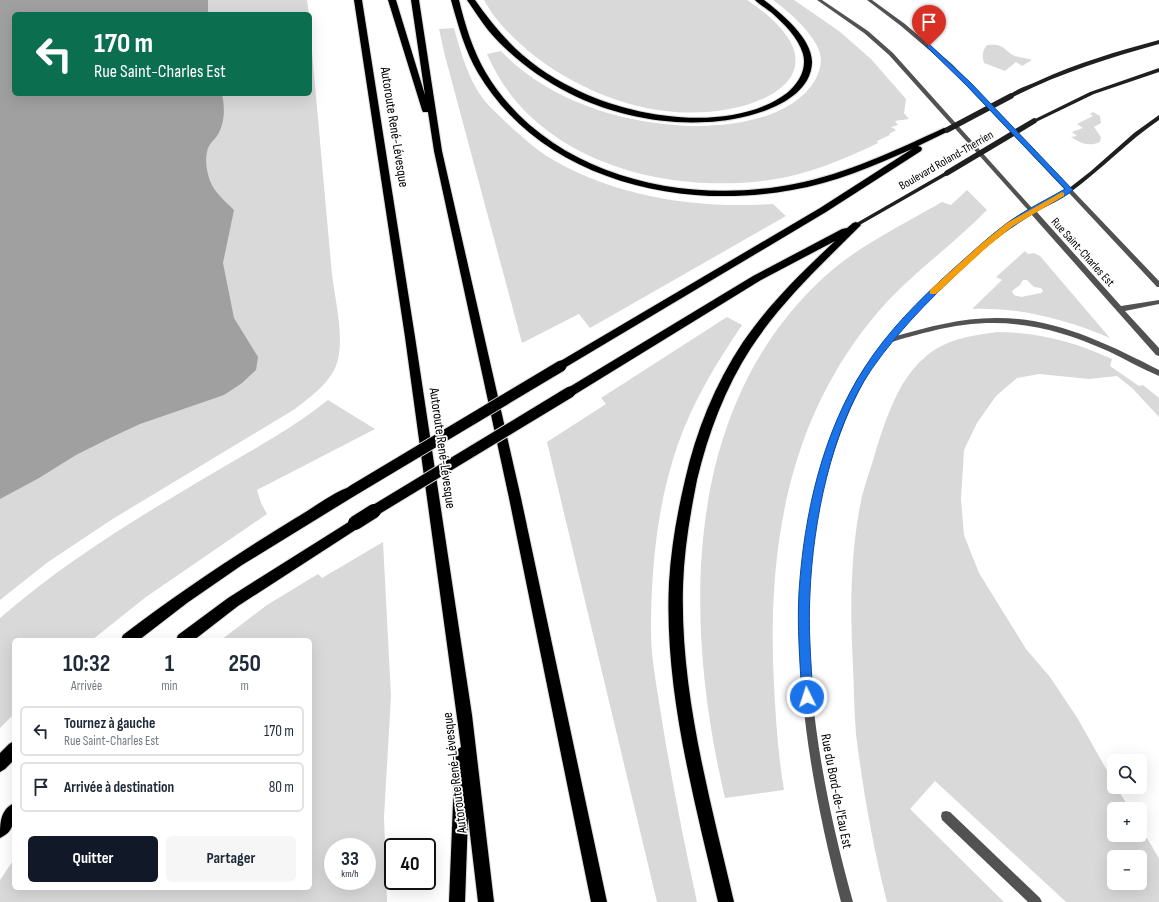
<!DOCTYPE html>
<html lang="fr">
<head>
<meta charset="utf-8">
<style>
  body { margin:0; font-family:"Sofia Sans Condensed",sans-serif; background:#f6f6f7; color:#1f2937; height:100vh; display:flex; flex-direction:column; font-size:15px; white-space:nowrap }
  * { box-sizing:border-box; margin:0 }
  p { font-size:13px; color:#747a83 }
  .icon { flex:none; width:22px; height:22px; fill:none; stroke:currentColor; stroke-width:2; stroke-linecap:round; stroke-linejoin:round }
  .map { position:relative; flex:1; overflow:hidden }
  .side { position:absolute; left:12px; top:638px; width:300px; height:252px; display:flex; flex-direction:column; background:#fff; border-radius:6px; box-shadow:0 4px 16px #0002 }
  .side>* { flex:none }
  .hud { position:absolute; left:12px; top:12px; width:300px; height:84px; border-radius:6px; box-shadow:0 4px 16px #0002; background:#0b6e4f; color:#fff; overflow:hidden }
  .buttons { position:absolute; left:1107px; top:754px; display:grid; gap:8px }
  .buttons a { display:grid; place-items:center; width:40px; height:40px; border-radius:6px; background:#fff; box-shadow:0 4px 16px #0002; font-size:20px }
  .speed { position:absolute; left:324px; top:838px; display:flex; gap:8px; font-size:20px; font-weight:700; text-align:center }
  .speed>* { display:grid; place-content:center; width:52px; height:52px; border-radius:50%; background:#fff; box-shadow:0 4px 16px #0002; line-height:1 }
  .speed small { font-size:10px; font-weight:400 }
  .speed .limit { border:2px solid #111; border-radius:6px; background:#fff; color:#111 }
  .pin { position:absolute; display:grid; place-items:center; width:34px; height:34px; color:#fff; margin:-41px -17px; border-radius:50% 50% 50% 0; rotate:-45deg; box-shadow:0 0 4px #0007 }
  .pin .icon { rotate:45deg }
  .me { position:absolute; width:44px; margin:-22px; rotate:356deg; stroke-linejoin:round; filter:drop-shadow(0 0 3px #0008) }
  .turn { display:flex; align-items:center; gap:14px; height:84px; padding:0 16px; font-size:18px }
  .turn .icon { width:52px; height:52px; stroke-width:2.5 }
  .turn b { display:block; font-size:28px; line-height:34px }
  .eta { display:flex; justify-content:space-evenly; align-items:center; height:68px; text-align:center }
  .eta b { font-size:24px; font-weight:700; line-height:28px }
  .primary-button { display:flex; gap:8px; margin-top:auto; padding:8px 16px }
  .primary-button a { flex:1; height:46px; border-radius:6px; background:#111827; color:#fff; font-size:16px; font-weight:700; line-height:46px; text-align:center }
  .primary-button a+a { background:#f6f6f7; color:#1f2937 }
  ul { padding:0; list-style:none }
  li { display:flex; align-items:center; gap:12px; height:50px; margin:0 8px 6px; padding:0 8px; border:2px solid #e0e1e3; border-radius:6px }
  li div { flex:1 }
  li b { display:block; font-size:15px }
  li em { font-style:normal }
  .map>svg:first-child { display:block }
  .green { fill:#d9d9d9; fill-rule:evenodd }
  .water { fill:#a0a0a0 }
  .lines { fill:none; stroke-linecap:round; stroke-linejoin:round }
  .motorway-casing { stroke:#dbdbdb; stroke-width:2 }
  .service { fill:#525252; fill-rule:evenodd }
  .tertiary { fill:#525252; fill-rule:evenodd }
  .secondary { fill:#1f1f1f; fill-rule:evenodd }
  .motorway { fill:#000; fill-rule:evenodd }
  .motorway-bridge-far1-casing { stroke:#dbdbdb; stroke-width:13; stroke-linecap:butt }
  .motorway-bridge-casing { stroke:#dbdbdb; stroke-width:16; stroke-linecap:butt }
  .secondary-bridge { stroke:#1f1f1f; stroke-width:5.5 }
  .motorway-bridge-far1 { stroke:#000; stroke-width:11 }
  .motorway-bridge { stroke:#000; stroke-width:14 }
  .route { fill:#1a73e8; stroke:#114b97 }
  .slow { fill:#f59e0b }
  .labels { text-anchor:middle; stroke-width:3.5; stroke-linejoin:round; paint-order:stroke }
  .far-street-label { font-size:12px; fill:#000; stroke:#fff }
  .street-label { font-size:14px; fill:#000; stroke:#fff }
</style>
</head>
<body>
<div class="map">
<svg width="1159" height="902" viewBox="0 0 1159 902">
  <rect width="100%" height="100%" fill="#fff"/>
  <g class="green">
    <path d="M179,0H307L309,14H169Z"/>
    <path d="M484,0H747C856,73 759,118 675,112C623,108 573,86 532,54C514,39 495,21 484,0Z"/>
    <path d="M773,0H794L839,31L871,59L906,99L904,113L909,119L895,121L898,125L891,127L896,130L889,134L890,135L877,141L878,143C843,160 807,175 769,180C663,195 532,160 487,54L501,51C546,98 612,120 675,125C720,129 791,122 815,80C821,70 823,58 818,48C810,30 788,11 773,0Z"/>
    <path d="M454,28C461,53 468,79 484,100C492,110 503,119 512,128C523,137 533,147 545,155C612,197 695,209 773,204L786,216L590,328L579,314L522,343L445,56L439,29Z"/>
    <path d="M310,29C317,107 324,186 331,264C333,293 343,325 339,354C336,379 313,395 295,409L111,520L48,562L0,600V154L96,94H310Z"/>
    <path d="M987,45C1001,44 1001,46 1011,54C1014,57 1027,58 1032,60L1022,66L1016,62L1005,71L984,63C982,56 982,51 987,45Z"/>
    <path d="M1093,112L1100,116L1101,123L1094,127L1101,137L1100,142C1089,147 1080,143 1071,137L1077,136L1072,132L1083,128L1077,124L1093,116L1090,114Z"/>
    <path d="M967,190L987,210C950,248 906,277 873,318C786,424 767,553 774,686C776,721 778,755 784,790L725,798C684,624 680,411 822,279C857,246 901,226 942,202L951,205Z"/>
    <path d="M1025,251L1028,254L1034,253L1040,256L1110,338C1065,319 1020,307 972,309L1002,280L996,277ZM1023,280H1027L1034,287L1041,288L1043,291L1041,293L1021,297L1014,295L1012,291L1020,285Z"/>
    <path d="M727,317L742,325C717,362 693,401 678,444C657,504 651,569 651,632C651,661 658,692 662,721C672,782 684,842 697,902H657L547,442L606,404L601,398Z"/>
    <path d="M997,332C1038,332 1075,342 1112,359L1110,366L1139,386L1143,385L1159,398V417L1132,388L1117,376L1089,379L1039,374L1017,378L996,396L977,423L964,450L961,499L964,535L979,573L1026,649L1050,677L1078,719L1114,783V787H1116L1130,809H1114V835H1140V826L1157,855L1159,859V902H1066L935,781L910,809L1004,902H887C873,847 863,791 856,734C854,712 854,689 853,666C850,609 850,552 862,496C866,481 872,465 876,450C886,419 898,381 923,359C944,339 970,336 997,332ZM1114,857H1140V883H1114Z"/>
    <path d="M328,400L375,429L257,490L261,503L267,514L146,597L92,640H14V714L0,728V618C62,564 132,521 203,479C245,454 289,431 328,400Z"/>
    <path d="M383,542L391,696L384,817L387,902H0V880L14,859V888H310V640H221L267,605L318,574L322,578ZM333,847H367V881H333Z"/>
  </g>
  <path class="water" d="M0,0H208V14H14V94H222C225,109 225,123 217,136C215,139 211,142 209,146C203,158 207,179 215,190C220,197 228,204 234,210L223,263L234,318L258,357L256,370L242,383L224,395L140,424L112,437L76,455L39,478L0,499Z"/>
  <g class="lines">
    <g class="motorway-casing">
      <g id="motorway">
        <path d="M354,0H362L415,337L472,715L494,902H478L468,817L465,902H449L455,754L458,749L461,747L405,337Z"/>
        <path d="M388,0H396L425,95L411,0H419L442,151L521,498L607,902H591L509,498L434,151L428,112H423L422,110Z"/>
        <path d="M451,0H459C465,25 473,51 486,73C548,176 683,206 794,184C846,174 896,150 944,128H950L951,130L918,146L921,147L922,149L921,151L826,212L561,370L557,369L555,366L557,363L820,208L912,149C874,166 834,183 792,190C678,211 541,179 478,73C465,51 458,25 451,0Z"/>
        <path d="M467,0H475C503,40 531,68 575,89C632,118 732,134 787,93C799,83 807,69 803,54C798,37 784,24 772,13C767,9 760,5 755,0H764C781,13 813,39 812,63C810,106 740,121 707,122C661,125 610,114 569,93C539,78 510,56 488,30C481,21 474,10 467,0Z"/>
        <path d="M856,222L861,225L859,227C821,265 781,302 751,348C725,388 708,434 697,480C690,515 684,551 683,586C680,693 710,799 734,902H718C694,798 664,691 669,583C671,548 677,514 685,480C696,431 715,384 743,342C769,304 802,272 835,241L761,280L574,395L570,396L566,395L564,392L566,389L753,276L842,229L847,228L853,223Z"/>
        <path d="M352,486L356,487L358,491L356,495L242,565L187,603L139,640H121L123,635C178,593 235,555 294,519C312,509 333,492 352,486Z"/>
        <path d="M355,518L360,519L361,523L360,527L238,606L194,640H176L178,635L228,598Z"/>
        <path d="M14,741V760L5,769L0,772V753L9,744Z"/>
        <path d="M14,803C14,818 16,831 0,838C0,823 0,810 14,803Z"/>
      </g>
    </g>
    <path class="service" d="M946,811L950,812L1040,898L1042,902H1028L942,820L941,816L942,812Z"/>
    <path class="tertiary" d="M817,0H822L868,31L893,53L1032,208L1065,190L949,67L901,26L867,0H872L905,24L953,65L1159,281V287H1157L1069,193L1036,211L1121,306L1159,300V304L1125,311L1159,348V356L1156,355L1031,214C1004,229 981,251 959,272C937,293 915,313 896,336C928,327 961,318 995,318C1054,317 1108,344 1159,370V376C1142,369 1125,359 1108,351C1048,324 997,315 932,331C924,333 895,340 890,343C887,345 884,351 882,353C869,371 859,390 850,410C782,566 809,743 853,902H841C804,759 778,604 824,459C833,428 845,397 863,370C885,336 913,307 943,279C970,255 996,229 1028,210L889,55L864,33Z"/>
    <g class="secondary">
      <path d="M1159,40V44C1109,58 1060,73 1013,97L1008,96C1016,89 1029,85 1038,81C1077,63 1118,51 1159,40Z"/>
      <path d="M1159,68V72L1094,94L1036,122L1031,121L1090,92Z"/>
      <path d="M1159,115V120C1128,141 1102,169 1072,191H1068V189L1091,171L1134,133Z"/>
      <path d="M947,171L949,172V174L858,226L856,227L853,225Z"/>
    </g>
    <use href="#motorway" class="motorway"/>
    <g class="motorway-bridge-far1-casing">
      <g id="motorway-bridge-far1">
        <path d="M352,491L561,366"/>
        <path d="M372,512L570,392"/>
      </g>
    </g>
    <g class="motorway-bridge-casing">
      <path id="motorway-bridge" d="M355,523L374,511"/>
    </g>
    <g class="secondary-bridge">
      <path d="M947,130L1011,96"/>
      <path d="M947,173L1034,121"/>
    </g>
    <use href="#motorway-bridge-far1" class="motorway-bridge-far1"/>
    <use href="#motorway-bridge" class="motorway-bridge"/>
  </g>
  <path class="route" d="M929,44L971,83L1073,190C1064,198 1050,204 1039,210C1019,222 1001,234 984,249C943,286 903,324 871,370C831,430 813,522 810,593C808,627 811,662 813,697L811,701L807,702L803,701L802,697C800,662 797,627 799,592C804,515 822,433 865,367C888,331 919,300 951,271C969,255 987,238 1007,223C1025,210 1046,200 1065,189L967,86L927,47V45Z"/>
  <path class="slow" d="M1062,192L1064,193V196L1013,226L986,248L936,294H930V290L980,245L1007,223Z"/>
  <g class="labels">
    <g class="far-street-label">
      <text transform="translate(946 160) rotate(-30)" y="4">Boulevard Roland-Therrien</text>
      <text transform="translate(1083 252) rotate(48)" y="4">Rue Saint-Charles Est</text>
    </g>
    <g class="street-label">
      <text transform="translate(395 127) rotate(81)" y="5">Autoroute René-Lévesque</text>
      <text transform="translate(443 448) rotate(82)" y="5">Autoroute René-Lévesque</text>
      <text transform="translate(454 773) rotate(-97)" y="5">Autoroute René-Lévesque</text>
      <text transform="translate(837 791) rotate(79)" y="5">Rue du Bord-de-l'Eau Est</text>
    </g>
  </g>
</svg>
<div class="buttons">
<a><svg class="icon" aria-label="search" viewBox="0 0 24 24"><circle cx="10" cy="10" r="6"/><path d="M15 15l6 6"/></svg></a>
<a>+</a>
<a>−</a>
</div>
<div class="speed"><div>33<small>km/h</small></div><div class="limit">40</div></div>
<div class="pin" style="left:929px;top:46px;background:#d93025"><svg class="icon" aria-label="arrive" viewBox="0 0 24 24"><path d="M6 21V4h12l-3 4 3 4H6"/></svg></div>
<svg class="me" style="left:807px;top:697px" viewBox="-20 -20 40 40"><circle r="17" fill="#1a73e8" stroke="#fff" stroke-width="3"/><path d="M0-11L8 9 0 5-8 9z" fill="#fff"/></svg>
<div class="hud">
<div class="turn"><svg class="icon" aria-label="left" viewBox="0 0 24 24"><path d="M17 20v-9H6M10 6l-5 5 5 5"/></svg><div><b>170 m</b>Rue Saint-Charles Est</div></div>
</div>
<section class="side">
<div class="eta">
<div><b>10:32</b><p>Arrivée</p></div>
<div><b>1</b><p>min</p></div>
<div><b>250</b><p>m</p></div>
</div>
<ul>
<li><svg class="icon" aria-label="left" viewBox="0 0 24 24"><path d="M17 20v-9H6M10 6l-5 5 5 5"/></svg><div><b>Tournez à gauche</b><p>Rue Saint-Charles Est</p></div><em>170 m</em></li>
<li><svg class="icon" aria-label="arrive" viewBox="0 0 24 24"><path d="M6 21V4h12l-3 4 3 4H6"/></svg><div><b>Arrivée à destination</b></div><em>80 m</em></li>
</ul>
<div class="primary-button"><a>Quitter</a><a>Partager</a></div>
</section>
</div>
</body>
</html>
